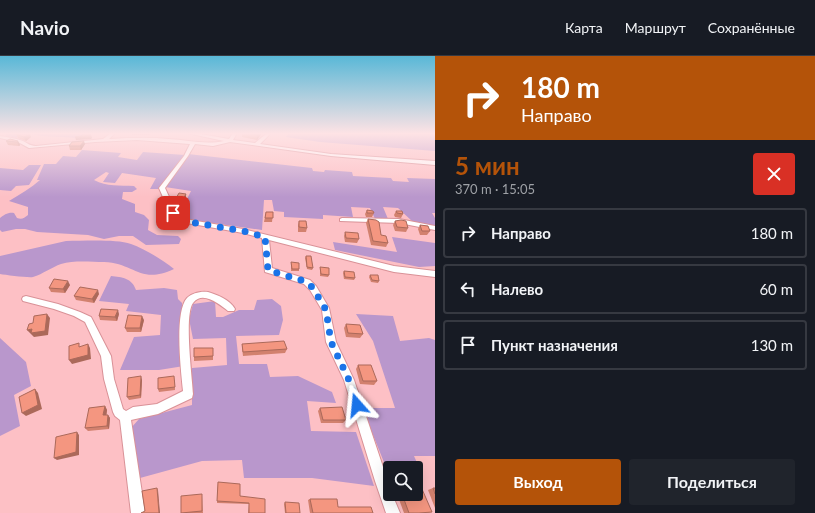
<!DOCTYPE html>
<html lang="ru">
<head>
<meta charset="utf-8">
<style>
  body { margin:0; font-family:Lato,sans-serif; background:#20242c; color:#f1f3f6; height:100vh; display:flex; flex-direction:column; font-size:15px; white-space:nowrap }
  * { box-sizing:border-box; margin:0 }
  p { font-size:13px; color:#9ea1a6 }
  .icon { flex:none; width:22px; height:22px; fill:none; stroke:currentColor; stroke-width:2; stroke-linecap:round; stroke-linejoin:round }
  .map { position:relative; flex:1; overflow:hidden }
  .sheet { display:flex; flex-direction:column; background:#171b24; width:380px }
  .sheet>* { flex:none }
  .banner { background:#b45309; color:#fff; overflow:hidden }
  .buttons { position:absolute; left:383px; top:405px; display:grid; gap:8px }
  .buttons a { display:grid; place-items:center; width:40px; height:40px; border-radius:4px; background:#171b24; box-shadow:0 4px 16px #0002; font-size:20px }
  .pin { position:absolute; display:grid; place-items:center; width:34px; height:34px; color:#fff; margin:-17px; border-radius:8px; box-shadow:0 2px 6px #0006 }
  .me { position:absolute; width:44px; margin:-22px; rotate:342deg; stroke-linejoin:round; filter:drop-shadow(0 0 3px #0008) }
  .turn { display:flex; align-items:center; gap:14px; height:84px; padding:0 20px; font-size:18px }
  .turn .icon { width:52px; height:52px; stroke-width:2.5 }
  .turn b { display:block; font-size:28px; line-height:34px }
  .round { display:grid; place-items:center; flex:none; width:42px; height:42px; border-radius:4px; background:#20242c }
  .overview { display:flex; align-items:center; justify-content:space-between; height:68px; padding:0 20px }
  h1 { font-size:24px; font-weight:700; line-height:30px; color:#b45309 }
  .primary-button { display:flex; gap:8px; margin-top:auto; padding:8px 20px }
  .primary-button a { flex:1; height:46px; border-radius:4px; background:#b45309; color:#fff; font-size:16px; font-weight:700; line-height:46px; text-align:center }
  .primary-button a+a { background:#20242c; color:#f1f3f6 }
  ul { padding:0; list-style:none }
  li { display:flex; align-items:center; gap:12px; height:50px; margin:0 8px 6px; padding:0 12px; border:2px solid #363941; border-radius:4px }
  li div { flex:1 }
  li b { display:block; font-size:15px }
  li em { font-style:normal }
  header { display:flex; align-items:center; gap:24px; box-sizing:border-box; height:56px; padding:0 20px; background:#171b24; border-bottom:1px solid #363941 }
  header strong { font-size:19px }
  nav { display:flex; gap:22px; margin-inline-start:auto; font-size:14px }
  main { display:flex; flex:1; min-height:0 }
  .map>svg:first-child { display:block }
  .green { fill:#b997cc }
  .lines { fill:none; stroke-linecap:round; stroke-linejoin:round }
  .minor-casing { stroke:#d99197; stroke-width:2 }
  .minor { fill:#fff; fill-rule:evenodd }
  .wall { fill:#d2816e }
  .shaded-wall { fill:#ab695a }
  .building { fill:#f49680; stroke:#ab695a }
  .route { stroke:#1a73e8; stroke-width:7; stroke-dasharray:0 12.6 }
</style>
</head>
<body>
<header>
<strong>Navio</strong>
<nav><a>Карта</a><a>Маршрут</a><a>Сохранённые</a></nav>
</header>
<main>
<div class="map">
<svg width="435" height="457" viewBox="0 0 435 457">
  <rect width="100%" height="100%" fill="#fdc0c5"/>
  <g class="green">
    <path d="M8,77H88L82,82L42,80L24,77L16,82L5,79Z"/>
    <path d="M289,77H435V95L320,86L286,81Z"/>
    <path d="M82,94L121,97L118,101L137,104L143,96L185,99L159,133H150L156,122L122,117L115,127L103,126L109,117L106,116L94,124C107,131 120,129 134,130L137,133L132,136H123L122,143L135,148V156L144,159L149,164L148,174L157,179L178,180L181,183L179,188L146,189L133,180H119L104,183L88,179L37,176L25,173H16L2,176L0,174V162C4,159 8,156 14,157L17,162C22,164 24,162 28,159V151L9,145C20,138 31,132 40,124H37L44,108H56L63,100L76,101Z"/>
    <path d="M188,98L312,112L313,115L324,116L325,114L352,116L353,120L391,122L393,125L409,126L407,122L435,123V157H432L435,162V170L413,166L398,152L383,151L388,163H375L370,152L351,151L353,161L323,159V163L284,161V156L274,155L272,144H264L262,174L185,163L179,159L191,135L165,131Z"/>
    <path d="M29,109H41L29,129L16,130L11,135L0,134V112L23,114Z"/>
    <path d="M392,181L435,187V210L419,211L335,194L333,186L397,196Z"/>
    <path d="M66,185C84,185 116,183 131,188C145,193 163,204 174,213C140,229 135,207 104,206C91,206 74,204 61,208C52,211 43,218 33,221C29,222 6,219 0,218V200Z"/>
    <path d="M111,220C122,221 132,222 136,234L164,232L177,234L178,243L182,247L184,310L159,314H120L134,281L160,279L161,259L126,255L129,248L99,245Z"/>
    <path d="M272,243L281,250L283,264L279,279L236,280L239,308H267L270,321L298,320L332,336L336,347L307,345L311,375L356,376L374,430L312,422H244L242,404L202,405L140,422L131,372L139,363L192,349V312L227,309L226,282L193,283L189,263L193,248L215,245L216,261H223L239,254H254L257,244Z"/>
    <path d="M356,258L393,260L400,285L429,282L435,284V400H414L419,411L390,412V421L362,352H395L373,285Z"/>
    <path d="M0,282L26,306L31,330L14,339L20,370L0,380Z"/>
  </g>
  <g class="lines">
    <g class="minor-casing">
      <g id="minor">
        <path d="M111,77H115L109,83C129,82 149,81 169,83C187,84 206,89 224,85L187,77H195L229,83L233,77H237L233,84L255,87L267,77H271L260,88L331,98L435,105V109L331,100L230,86L213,90L195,88L188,100L165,132L176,156L185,163L243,173L394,210L435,215V221L394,216L269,184L272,212L310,224L316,230L329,252L336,286L354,324L390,432V438H392L400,457H386L375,425L344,324L326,286L322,254L310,234L304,228L265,216L262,182L243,177L181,166L170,157L159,132L184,100L190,88L137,84L95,86L29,92L18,86L0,82V80C7,81 14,82 20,84C27,86 29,90 36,90L103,83Z"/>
        <path d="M342,162L399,163L435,170V174L399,167L340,165V163Z"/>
        <path d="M208,236C218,239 230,244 235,253L234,255H228C220,249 203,234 193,247C184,259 192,320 193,338L192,342L158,358L131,364L145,457H131L120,364L115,360L113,356L104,323L101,300L85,266L74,260L54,253L23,245L22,243L23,241L26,240L58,248L80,256L91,261L111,300L114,323L123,353L126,355L133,351L157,348L183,335C181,316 174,256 187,242C192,237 201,235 208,236Z"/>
      </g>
    </g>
    <use href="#minor" class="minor"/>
  </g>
  <g class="wall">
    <path d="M132,77H151L149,79H132Z"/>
    <path d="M242,77H262L257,84L242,81Z"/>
    <path d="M16,78L31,81L26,85L18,82Z"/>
    <path d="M6,85H18L20,89L19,90L8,89Z"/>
    <path d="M85,88L81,94H70L69,90Z"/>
    <path d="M186,141L182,149L176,148L175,144Z"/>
    <path d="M367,154L374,157L372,161H366L365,158Z"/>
    <path d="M396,155L403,158L401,162L395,161L394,159Z"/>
    <path d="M266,156H273L272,166H264Z"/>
    <path d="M368,163L388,187L386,191L371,189L366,167Z"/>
    <path d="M299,165L307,172L306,176H298V169Z"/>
    <path d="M395,165L408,172L406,176L395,175L393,169Z"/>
    <path d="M420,169L430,175L427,179H420L418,173Z"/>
    <path d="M345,176L359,183L357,187L345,186L344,180Z"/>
    <path d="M306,200L313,212L312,214L307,213L305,202Z"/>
    <path d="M291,206L299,213V215H291Z"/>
    <path d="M320,211L329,219L328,221L320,220Z"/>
    <path d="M344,215L355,222L354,224L344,223L343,217Z"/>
    <path d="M370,219L379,225L378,227L371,226L369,221Z"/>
    <path d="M70,229L65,237L51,236L49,232Z"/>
    <path d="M99,238L94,247L76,244L74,240Z"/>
    <path d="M119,258L117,265L100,264L99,260Z"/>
    <path d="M144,264L141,276H127L125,272Z"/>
    <path d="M346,268L363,278L360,282L346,281L344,272Z"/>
    <path d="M242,288L287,293L285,297L243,300L242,292Z"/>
    <path d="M213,292V304L194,305V301Z"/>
    <path d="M358,309L377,325L374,329L360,328L356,313Z"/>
    <path d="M142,324L141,342L129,344L127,341Z"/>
    <path d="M175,324V334L159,336L158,333Z"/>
    <path d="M105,350L107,354L106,359H108L110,362L109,373L88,375L85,372Z"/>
    <path d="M320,352L346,364L343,367H321L318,355Z"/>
    <path d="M218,426L240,440L265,457H248L249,448L217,447Z"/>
    <path d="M433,432H435V452L428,434Z"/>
    <path d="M397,438H416L432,456L428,457H404Z"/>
    <path d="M202,440L203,457H181Z"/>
    <path d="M310,443L338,451L373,457H310L308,444Z"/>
    <path d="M285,446L300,457H285L284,448Z"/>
  </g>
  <g class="shaded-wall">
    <path d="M259,77H262L257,84V79Z"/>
    <path d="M30,78L31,81L26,85L24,81Z"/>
    <path d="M91,78L92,82L91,83L76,84L75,81Z"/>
    <path d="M18,85L20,89L19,90L17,86Z"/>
    <path d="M84,85L85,88L81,94L80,90Z"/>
    <path d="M186,138V141L182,149V145Z"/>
    <path d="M68,225L70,229L65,237L63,233Z"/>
    <path d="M98,234L99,238L94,247L92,243Z"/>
    <path d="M118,254L119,258L117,265L115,261Z"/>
    <path d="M47,258L50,262L48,279L34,281L27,274L32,273Z"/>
    <path d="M142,260L144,264L141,276L140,272Z"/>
    <path d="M88,288L90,292L91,303L72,308L69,304Z"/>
    <path d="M141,320L142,324L141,342L140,339Z"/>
    <path d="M35,333L38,337L42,353L26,360L22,357Z"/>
    <path d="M105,350L107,354L106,363L103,359Z"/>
    <path d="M108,359L110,362L109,373L107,370Z"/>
    <path d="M77,376L79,379V399L57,404L54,402Z"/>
    <path d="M157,432L158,434L160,457H159Z"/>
  </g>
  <g class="building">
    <path d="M18,77L30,78L24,81L16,78Z"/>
    <path d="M245,77H259L257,79Z"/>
    <path d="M84,78H91L90,79L75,81L81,80Z"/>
    <path d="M10,83L18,85L17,86L6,85Z"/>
    <path d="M84,85L80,90H69L72,86Z"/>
    <path d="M179,137L186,138L182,145L175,144Z"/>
    <path d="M367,154L373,155L374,157H367Z"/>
    <path d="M396,155H402L403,158L397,157Z"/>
    <path d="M266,156H273V162H265Z"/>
    <path d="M368,163L376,164L379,166L381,179L386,180L388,187L373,185Z"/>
    <path d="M401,164L406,165L408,172L397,171L395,165Z"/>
    <path d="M299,165H306L307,172L299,171Z"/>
    <path d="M420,169L428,170L430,175H422Z"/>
    <path d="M345,176L358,177L359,183L346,182Z"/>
    <path d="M306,200H311L313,212L307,211Z"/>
    <path d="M291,206L299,207V213H292Z"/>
    <path d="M320,211L329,212V219L321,218Z"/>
    <path d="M344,215L354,216L355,222L345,221Z"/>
    <path d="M370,219H378L379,225L372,224Z"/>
    <path d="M54,223L68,225L63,233L49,232Z"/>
    <path d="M80,231L98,234L92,243L74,240Z"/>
    <path d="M101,253L118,254L115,261L99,260Z"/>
    <path d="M47,258L45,275L31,277L32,273L27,274L29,268L33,267L34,260Z"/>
    <path d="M128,259L142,260L140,272H125Z"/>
    <path d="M346,268L360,269L363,278L348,277Z"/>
    <path d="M284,285L287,293L243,296L242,288Z"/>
    <path d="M79,287V291L88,288V299L69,304V290Z"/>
    <path d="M194,292H213V300L194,301Z"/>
    <path d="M358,309H371L377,325H363Z"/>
    <path d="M141,320L140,339L127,341L128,322Z"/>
    <path d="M174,320L175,331L158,333V322Z"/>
    <path d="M35,333L38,349L22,357L19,341Z"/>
    <path d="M105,350L103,359H108L107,370L85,372L89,352Z"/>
    <path d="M342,351L346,364H323L320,352Z"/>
    <path d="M77,376L76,396L54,402L56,381Z"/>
    <path d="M218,426L240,428V440L265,443V457H249V447L217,445Z"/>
    <path d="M157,432L159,457H141L145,455L142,435Z"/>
    <path d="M433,432H435V438Z"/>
    <path d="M422,433L432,456L419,457H409L402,438H416V434Z"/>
    <path d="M202,438V455L181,457V440Z"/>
    <path d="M310,443H337L338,451H371L373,457H313Z"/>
    <path d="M285,446L299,447L300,457H286Z"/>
  </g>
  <linearGradient id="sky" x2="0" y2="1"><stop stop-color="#59b8d7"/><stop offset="0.55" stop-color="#fee3e5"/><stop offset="1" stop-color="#fee3e5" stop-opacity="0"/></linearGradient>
  <rect width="435" height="141" fill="url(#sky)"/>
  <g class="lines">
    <path class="route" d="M173,157L184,165L243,175L265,181L268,214L307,226L313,232L326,254L331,286L349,324L357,349"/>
  </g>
</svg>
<div class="buttons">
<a><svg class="icon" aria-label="search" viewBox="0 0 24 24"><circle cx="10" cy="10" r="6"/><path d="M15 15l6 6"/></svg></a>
</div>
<div class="pin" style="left:173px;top:157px;background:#d93025"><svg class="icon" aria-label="arrive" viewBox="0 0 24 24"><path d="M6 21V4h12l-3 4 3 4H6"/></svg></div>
<svg class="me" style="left:357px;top:349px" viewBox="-20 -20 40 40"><path d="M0-17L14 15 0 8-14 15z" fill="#1a73e8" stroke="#fff" stroke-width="4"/></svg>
</div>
<section class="sheet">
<div class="banner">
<div class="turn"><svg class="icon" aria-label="right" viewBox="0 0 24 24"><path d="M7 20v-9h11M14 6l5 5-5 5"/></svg><div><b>180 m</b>Направо</div></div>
</div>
<div class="overview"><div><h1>5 мин</h1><p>370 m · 15:05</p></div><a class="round" style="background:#d93025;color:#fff"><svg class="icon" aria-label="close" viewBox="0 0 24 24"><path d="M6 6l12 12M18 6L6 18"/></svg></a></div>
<ul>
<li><svg class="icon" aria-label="right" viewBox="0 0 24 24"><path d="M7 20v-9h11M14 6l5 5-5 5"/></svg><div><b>Направо</b></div><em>180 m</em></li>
<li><svg class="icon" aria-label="left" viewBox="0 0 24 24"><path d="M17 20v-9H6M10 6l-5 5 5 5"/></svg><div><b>Налево</b></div><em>60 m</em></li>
<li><svg class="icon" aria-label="arrive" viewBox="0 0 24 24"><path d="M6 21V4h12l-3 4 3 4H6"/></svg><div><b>Пункт назначения</b></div><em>130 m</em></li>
</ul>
<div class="primary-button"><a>Выход</a><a>Поделиться</a></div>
</section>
</main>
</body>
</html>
